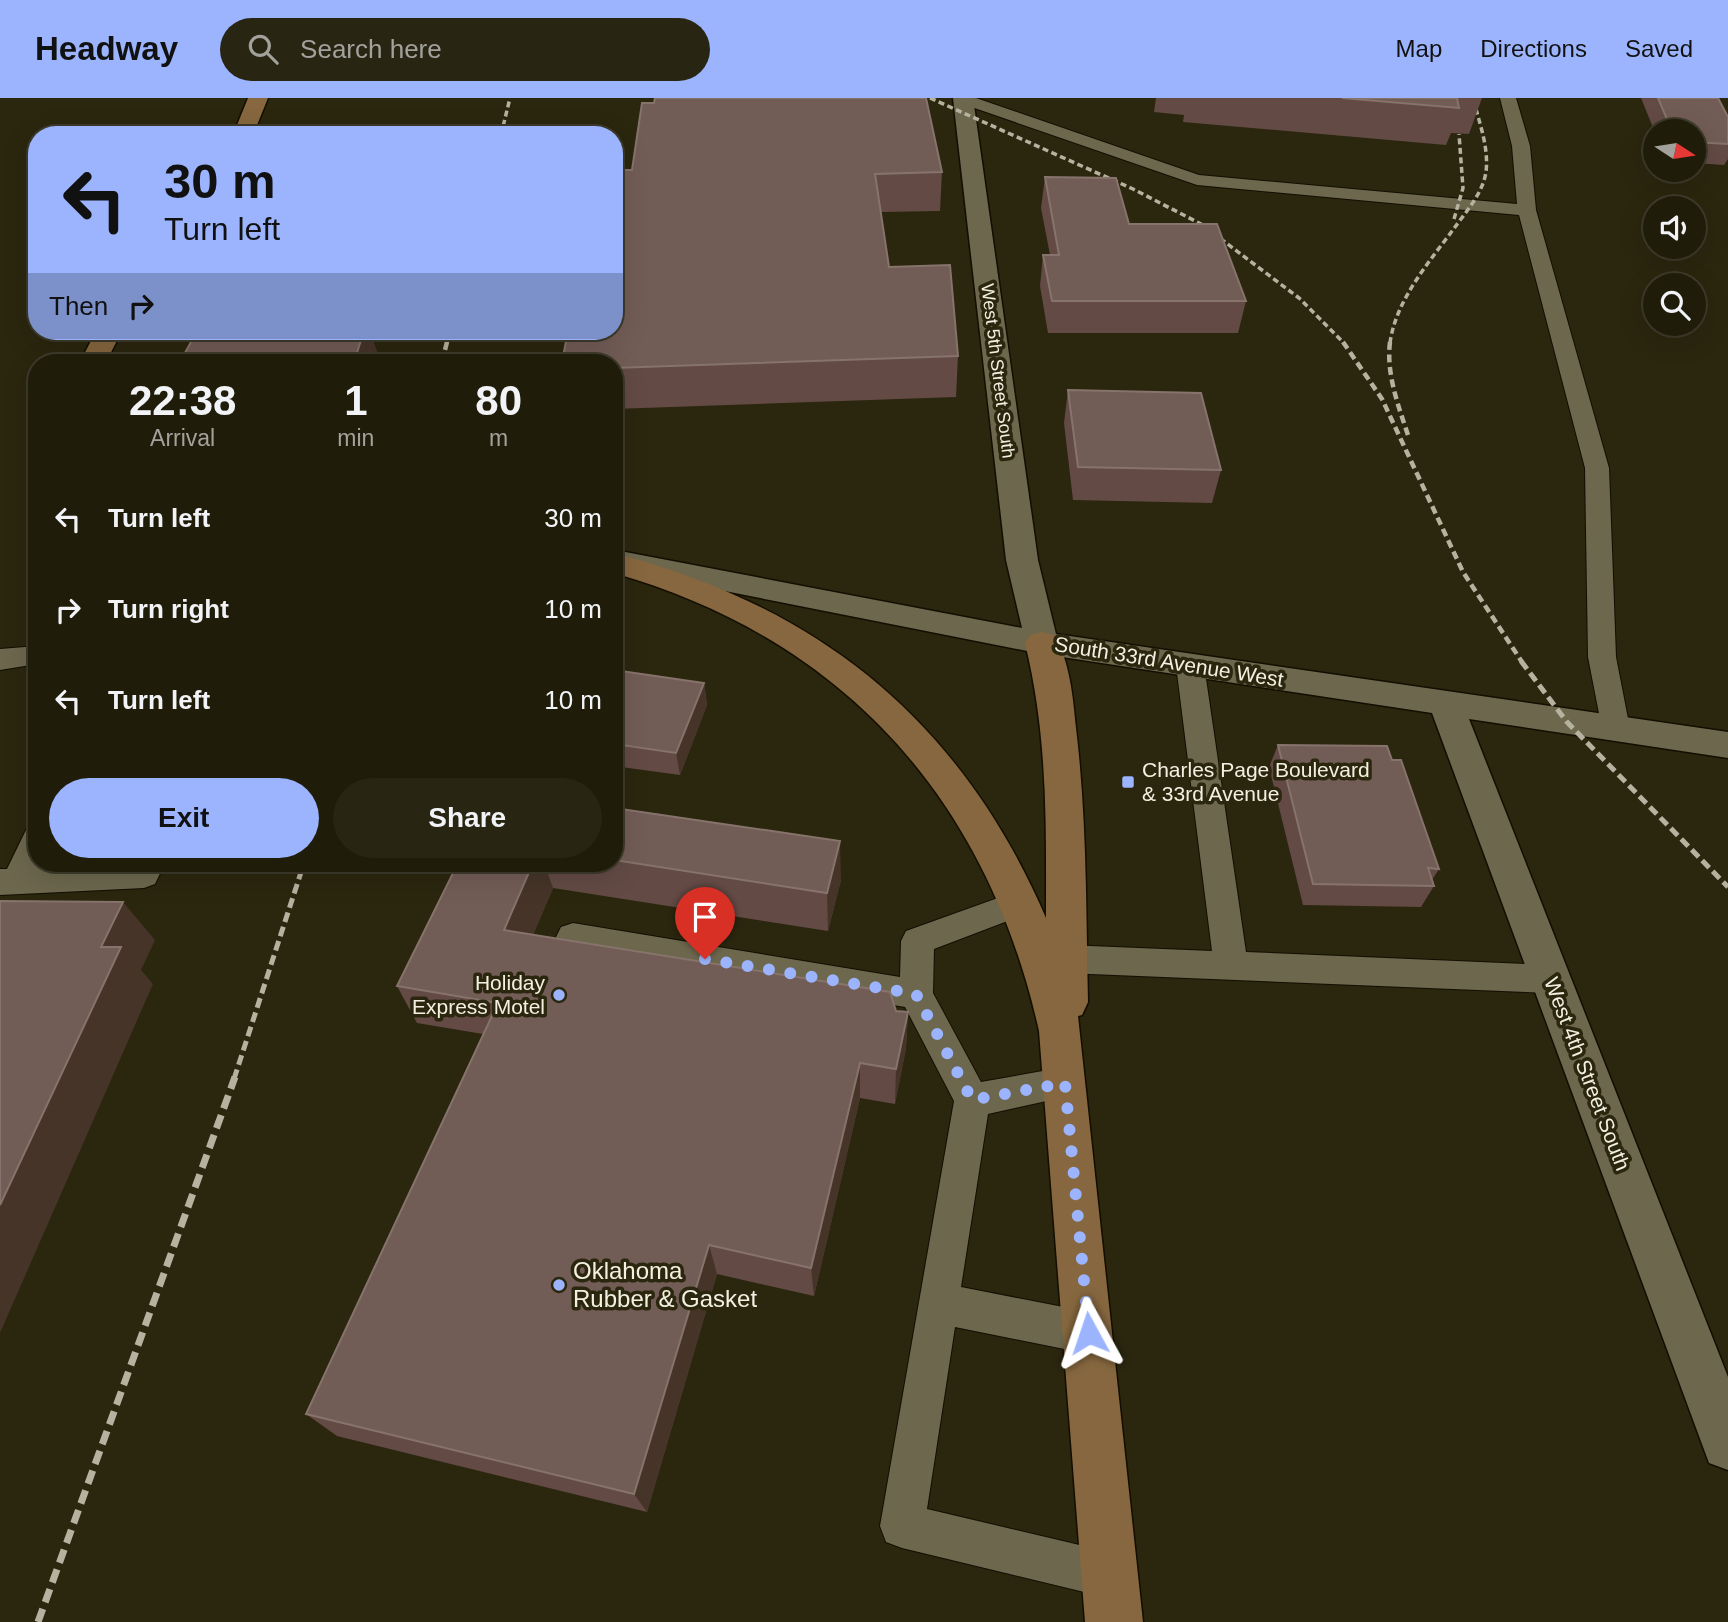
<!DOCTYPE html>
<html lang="en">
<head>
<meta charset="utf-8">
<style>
  body { margin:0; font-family:Arial,sans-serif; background:#282513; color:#f1f3f6; height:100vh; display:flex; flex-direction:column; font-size:26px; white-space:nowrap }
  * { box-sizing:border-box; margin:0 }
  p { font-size:23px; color:#a2a19c }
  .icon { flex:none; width:38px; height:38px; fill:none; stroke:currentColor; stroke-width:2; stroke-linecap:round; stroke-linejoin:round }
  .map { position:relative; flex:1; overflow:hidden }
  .sheet { position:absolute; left:28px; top:256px; width:595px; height:518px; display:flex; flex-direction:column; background:#201c0a; border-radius:28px; box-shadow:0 7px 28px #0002,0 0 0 2px #3d3a2b }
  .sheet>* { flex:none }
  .banner { position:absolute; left:28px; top:28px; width:595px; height:214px; border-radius:28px; box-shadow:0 7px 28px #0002,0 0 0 2px #3d3a2b; background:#9bb4fd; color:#111; overflow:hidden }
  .needle { width:46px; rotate:102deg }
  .buttons { position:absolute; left:1643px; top:21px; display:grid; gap:14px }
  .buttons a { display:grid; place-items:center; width:63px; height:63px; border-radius:50%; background:#201c0a; box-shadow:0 7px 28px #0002,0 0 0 2px #3d3a2b; font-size:35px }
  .pin { position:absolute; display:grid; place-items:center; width:60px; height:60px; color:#fff; margin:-72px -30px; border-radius:50% 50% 50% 0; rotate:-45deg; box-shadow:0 0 7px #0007 }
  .pin .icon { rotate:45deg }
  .me { position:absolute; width:77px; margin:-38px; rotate:355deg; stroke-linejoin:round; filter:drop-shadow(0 0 5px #0008) }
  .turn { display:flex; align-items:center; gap:24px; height:147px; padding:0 21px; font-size:32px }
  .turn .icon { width:91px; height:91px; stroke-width:2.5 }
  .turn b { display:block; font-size:49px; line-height:60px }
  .then { display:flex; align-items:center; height:66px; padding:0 21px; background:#0003; gap:14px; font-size:26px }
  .eta { display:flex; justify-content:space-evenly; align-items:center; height:119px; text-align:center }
  .eta b { font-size:42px; font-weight:800; line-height:49px }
  .action { display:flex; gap:14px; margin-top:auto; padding:14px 21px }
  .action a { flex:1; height:80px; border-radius:42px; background:#9bb4fd; color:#111; font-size:28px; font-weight:800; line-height:80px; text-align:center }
  .action a+a { background:#282513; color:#f1f3f6 }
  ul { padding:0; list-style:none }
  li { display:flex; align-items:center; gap:21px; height:91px; padding:0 21px }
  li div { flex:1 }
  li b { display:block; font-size:26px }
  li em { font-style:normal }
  header { display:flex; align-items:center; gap:42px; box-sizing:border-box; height:98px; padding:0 35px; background:#9bb4fd; color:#111 }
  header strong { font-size:33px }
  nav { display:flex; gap:38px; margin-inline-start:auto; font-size:24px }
  .search { width:490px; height:63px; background:#282513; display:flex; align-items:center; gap:18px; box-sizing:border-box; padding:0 24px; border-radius:38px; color:#a2a19c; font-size:26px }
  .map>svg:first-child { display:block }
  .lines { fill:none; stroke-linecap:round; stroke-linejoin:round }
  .lane-casing { stroke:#130e00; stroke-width:2 }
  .street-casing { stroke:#130e00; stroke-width:3 }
  .secondary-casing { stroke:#130e00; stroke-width:3 }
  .lane { fill:#6c674d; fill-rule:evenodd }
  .street { fill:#6c674d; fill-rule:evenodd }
  .secondary { fill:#86673f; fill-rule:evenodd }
  .rail-far3 { stroke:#b5b2a0; stroke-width:3.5; stroke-dasharray:6 3.5; stroke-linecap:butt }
  .rail-far2 { stroke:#b5b2a0; stroke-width:4.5; stroke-dasharray:8 4.5; stroke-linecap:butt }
  .rail-far1 { stroke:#b5b2a0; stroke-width:5; stroke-dasharray:10 5; stroke-linecap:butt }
  .rail { stroke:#b5b2a0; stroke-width:7; stroke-dasharray:14 7; stroke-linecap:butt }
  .wall { fill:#634a45 }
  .shaded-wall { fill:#463428 }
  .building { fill:#725c56; stroke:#86736b; stroke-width:2 }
  .route { stroke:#9bb4fd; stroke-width:12; stroke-dasharray:0 21.6 }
  .poi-dot { fill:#9bb4fd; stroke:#2b260e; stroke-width:2.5 }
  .labels { text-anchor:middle; stroke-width:7; stroke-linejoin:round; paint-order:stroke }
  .far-street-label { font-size:18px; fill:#f3f0e1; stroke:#2b260e }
  .street-label { font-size:21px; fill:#f3f0e1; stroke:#2b260e }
  .poi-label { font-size:21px; fill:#f3f0e1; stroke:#2b260e; text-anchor:start }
  .near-poi-label { font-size:24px; fill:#f3f0e1; stroke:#2b260e; text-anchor:start }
</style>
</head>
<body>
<header>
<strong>Headway</strong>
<div class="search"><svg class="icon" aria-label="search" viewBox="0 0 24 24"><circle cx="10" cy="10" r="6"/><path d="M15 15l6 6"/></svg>Search here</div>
<nav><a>Map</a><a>Directions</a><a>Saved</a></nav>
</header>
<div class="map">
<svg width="1728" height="1524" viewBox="0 0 1728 1524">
  <rect width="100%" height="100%" fill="#2b260e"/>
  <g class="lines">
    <g class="lane-casing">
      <g id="lane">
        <path d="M976,0L1199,77L1517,106L1512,48L1500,0H1516L1530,48L1536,112L1609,370L1616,559L1630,631L1626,638L1616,641L1606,638L1602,631L1588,559L1585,370L1519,117L1197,87L957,4L955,1Z"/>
        <path d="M37,548V566L0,572V551Z"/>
        <path d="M1190,557L1200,560L1204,567L1246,854L1551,867L1563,871L1568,881L1563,891L1551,895L1066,875L1054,871L1049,861L1054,851L1066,847L1212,853L1176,567L1180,560Z"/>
        <path d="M37,729V765H41L39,769L165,765L155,786L144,790L0,797V771H7L26,732Z"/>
        <path d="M1020,792L1031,796L1036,805L1031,814L934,851L933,895L981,984L1065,969L1078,974L1083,985L1078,996L988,1016L961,1189L1089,1214L1104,1220L1110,1235L1104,1250L1089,1256L955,1229L927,1411L1109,1454L1125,1461L1132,1477L1125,1493L1109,1500L902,1450L886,1444L880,1428L954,1003L905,909L573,853L561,849L556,839L561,829L573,825L900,879L901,843L906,833Z"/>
      </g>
    </g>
    <g class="street-casing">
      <path id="street" d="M953,0H973L1038,462L1056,536L1728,634V660L1469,621L1728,1279V1372L1709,1365L1702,1346L1432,615L1042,556L614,471V455L620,453L1022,530L1006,462Z"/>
    </g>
    <g class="secondary-casing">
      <g id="secondary">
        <path d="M248,0H268L253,37H233Z"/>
        <path d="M96,233H122L106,264H80Z"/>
        <path d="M614,455C820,509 961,623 1046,820C1046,724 1048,639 1025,545L1030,537L1042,534L1054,537C1070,563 1073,600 1076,630C1087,721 1086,813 1088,904L1082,917L1078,918L1143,1524H1085L1039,933C987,701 844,541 614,475Z"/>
      </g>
    </g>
    <use href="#lane" class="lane"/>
    <use href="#street" class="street"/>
    <use href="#secondary" class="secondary"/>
    <g class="rail-far3">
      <path d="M930,0L1133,91L1201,126L1299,200L1344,245"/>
      <path d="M501,37L510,0"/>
      <path d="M1454,121L1463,90L1459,36"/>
      <path d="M447,245L450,233"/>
      <path d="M1390,245C1396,200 1432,161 1458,125C1470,109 1483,93 1486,74C1489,49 1479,24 1473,0"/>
    </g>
    <g class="rail-far2">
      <path d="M1343,244L1382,301L1463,474L1522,564"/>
      <path d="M1390,244C1386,275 1398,307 1408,337"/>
      <path d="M442,264L447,244"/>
    </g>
    <g class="rail-far1">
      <path d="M1521,563L1567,624L1728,789"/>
      <path d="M234,981L304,765"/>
    </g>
    <path class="rail" d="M38,1524L235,979"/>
  </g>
  <g class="wall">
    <path d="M1156,0H1482L1469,36L1451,35L1446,47L1183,24L1184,17L1154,14Z"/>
    <path d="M1641,0H1718L1728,19V61L1724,67L1694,65V33H1656V37Z"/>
    <path d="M654,5L942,74L940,113L881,114L889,169L958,258L956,299L614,311V264L632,72Z"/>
    <path d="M1045,79L1129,126L1246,203L1238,235H1048L1040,188L1043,157H1050L1041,110Z"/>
    <path d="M1068,292L1221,372L1212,405L1073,402L1064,325Z"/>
    <path d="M614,572L704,585L707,607L680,677L614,668Z"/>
    <path d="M1278,647L1392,662L1439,771L1432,782L1434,788L1421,809L1303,807L1269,669Z"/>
    <path d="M614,710L841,782L828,833L553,790L533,837L896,913L908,914L906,950L895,1006L860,1000L814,1198L717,1176L647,1414L337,1338L306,1316L483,936L417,925L397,888L458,765H614Z"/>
  </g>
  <g class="shaded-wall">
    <path d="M364,233H370L378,256L375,264H354Z"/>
    <path d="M704,585L707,607L680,677L676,655Z"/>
    <path d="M840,743L841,782L828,833L827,795Z"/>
    <path d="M533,765H544L553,790L519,870L504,832Z"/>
    <path d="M123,804L155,842L141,872L153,886L0,1235V1107L101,849Z"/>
    <path d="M908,914L906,950L895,1006L896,971Z"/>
    <path d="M860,965V1000L814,1198L811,1170Z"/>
    <path d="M709,1147L717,1176L647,1414L634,1396Z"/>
  </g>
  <g class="building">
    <path d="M655,0H926L942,74L875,76L889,169L950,167L958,258L614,270V264H562L568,233H614V72H632L642,5H654Z"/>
    <path d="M1342,0H1457L1459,10Z"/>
    <path d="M1658,0H1718L1728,19V46L1694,44V33H1672Z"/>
    <path d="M1045,79L1116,80L1129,126H1217L1246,203H1052L1043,157H1059Z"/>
    <path d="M197,233H364L354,264H180Z"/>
    <path d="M1068,292L1201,295L1221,372L1078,369Z"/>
    <path d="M614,572L704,585L676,655L614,646Z"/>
    <path d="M1278,647L1387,648L1392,662H1401L1439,771L1428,770L1434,788L1313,786Z"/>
    <path d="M614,710L840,743L827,795L614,762Z"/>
    <path d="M458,765H533L504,832L890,894L896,913L908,914L896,971L860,965L811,1170L709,1147L634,1396L306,1316L498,905L397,888Z"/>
    <path d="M0,803L123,804L101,849H121L0,1107Z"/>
  </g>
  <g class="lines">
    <path class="route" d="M705,861L916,896L972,1002L1065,985L1089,1235"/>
  </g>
  <g class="poi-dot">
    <rect x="1121" y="677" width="14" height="14" rx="3.5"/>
    <circle cx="559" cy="897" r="7"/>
    <circle cx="559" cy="1187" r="7"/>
  </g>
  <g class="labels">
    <g class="far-street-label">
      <text transform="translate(998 273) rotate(83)" y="6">West 5th Street South</text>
    </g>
    <g class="street-label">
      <text transform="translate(1169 564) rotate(9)" y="7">South 33rd Avenue West</text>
      <text transform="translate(1587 976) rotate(69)" y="7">West 4th Street South</text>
    </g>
    <g class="poi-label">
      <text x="1142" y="679">Charles Page Boulevard<tspan x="1142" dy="24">&amp; 33rd Avenue</tspan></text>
      <text x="545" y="892" text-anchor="end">Holiday<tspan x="545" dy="24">Express Motel</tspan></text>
    </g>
    <g class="near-poi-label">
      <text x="573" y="1181">Oklahoma<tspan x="573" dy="28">Rubber &amp; Gasket</tspan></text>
    </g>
  </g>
</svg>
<div class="buttons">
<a><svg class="needle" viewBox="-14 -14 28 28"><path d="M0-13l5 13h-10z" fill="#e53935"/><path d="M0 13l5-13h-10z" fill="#a2a19c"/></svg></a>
<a><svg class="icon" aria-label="sound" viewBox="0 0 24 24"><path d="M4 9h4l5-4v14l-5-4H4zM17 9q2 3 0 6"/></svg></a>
<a><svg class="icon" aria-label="search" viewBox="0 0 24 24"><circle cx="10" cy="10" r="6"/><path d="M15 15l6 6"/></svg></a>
</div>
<div class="pin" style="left:705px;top:861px;background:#d93025"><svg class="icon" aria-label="arrive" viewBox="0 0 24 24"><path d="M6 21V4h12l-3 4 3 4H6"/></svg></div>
<svg class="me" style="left:1089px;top:1235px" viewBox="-20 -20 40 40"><path d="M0-17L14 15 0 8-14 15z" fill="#9bb4fd" stroke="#fff" stroke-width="4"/></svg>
<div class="banner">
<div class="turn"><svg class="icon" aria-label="left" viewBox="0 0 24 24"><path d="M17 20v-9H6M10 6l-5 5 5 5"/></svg><div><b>30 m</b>Turn left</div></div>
<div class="then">Then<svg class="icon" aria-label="right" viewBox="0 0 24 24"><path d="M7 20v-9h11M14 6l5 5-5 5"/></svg></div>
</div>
<section class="sheet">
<div class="eta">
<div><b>22:38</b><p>Arrival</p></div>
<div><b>1</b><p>min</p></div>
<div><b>80</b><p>m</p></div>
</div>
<ul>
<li><svg class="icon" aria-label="left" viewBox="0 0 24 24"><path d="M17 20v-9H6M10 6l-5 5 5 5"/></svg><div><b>Turn left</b></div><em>30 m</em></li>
<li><svg class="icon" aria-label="right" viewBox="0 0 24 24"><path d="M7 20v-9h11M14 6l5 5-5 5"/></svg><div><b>Turn right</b></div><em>10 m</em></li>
<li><svg class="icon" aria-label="left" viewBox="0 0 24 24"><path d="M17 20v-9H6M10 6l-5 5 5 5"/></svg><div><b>Turn left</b></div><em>10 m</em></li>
</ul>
<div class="action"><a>Exit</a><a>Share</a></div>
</section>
</div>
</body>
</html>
